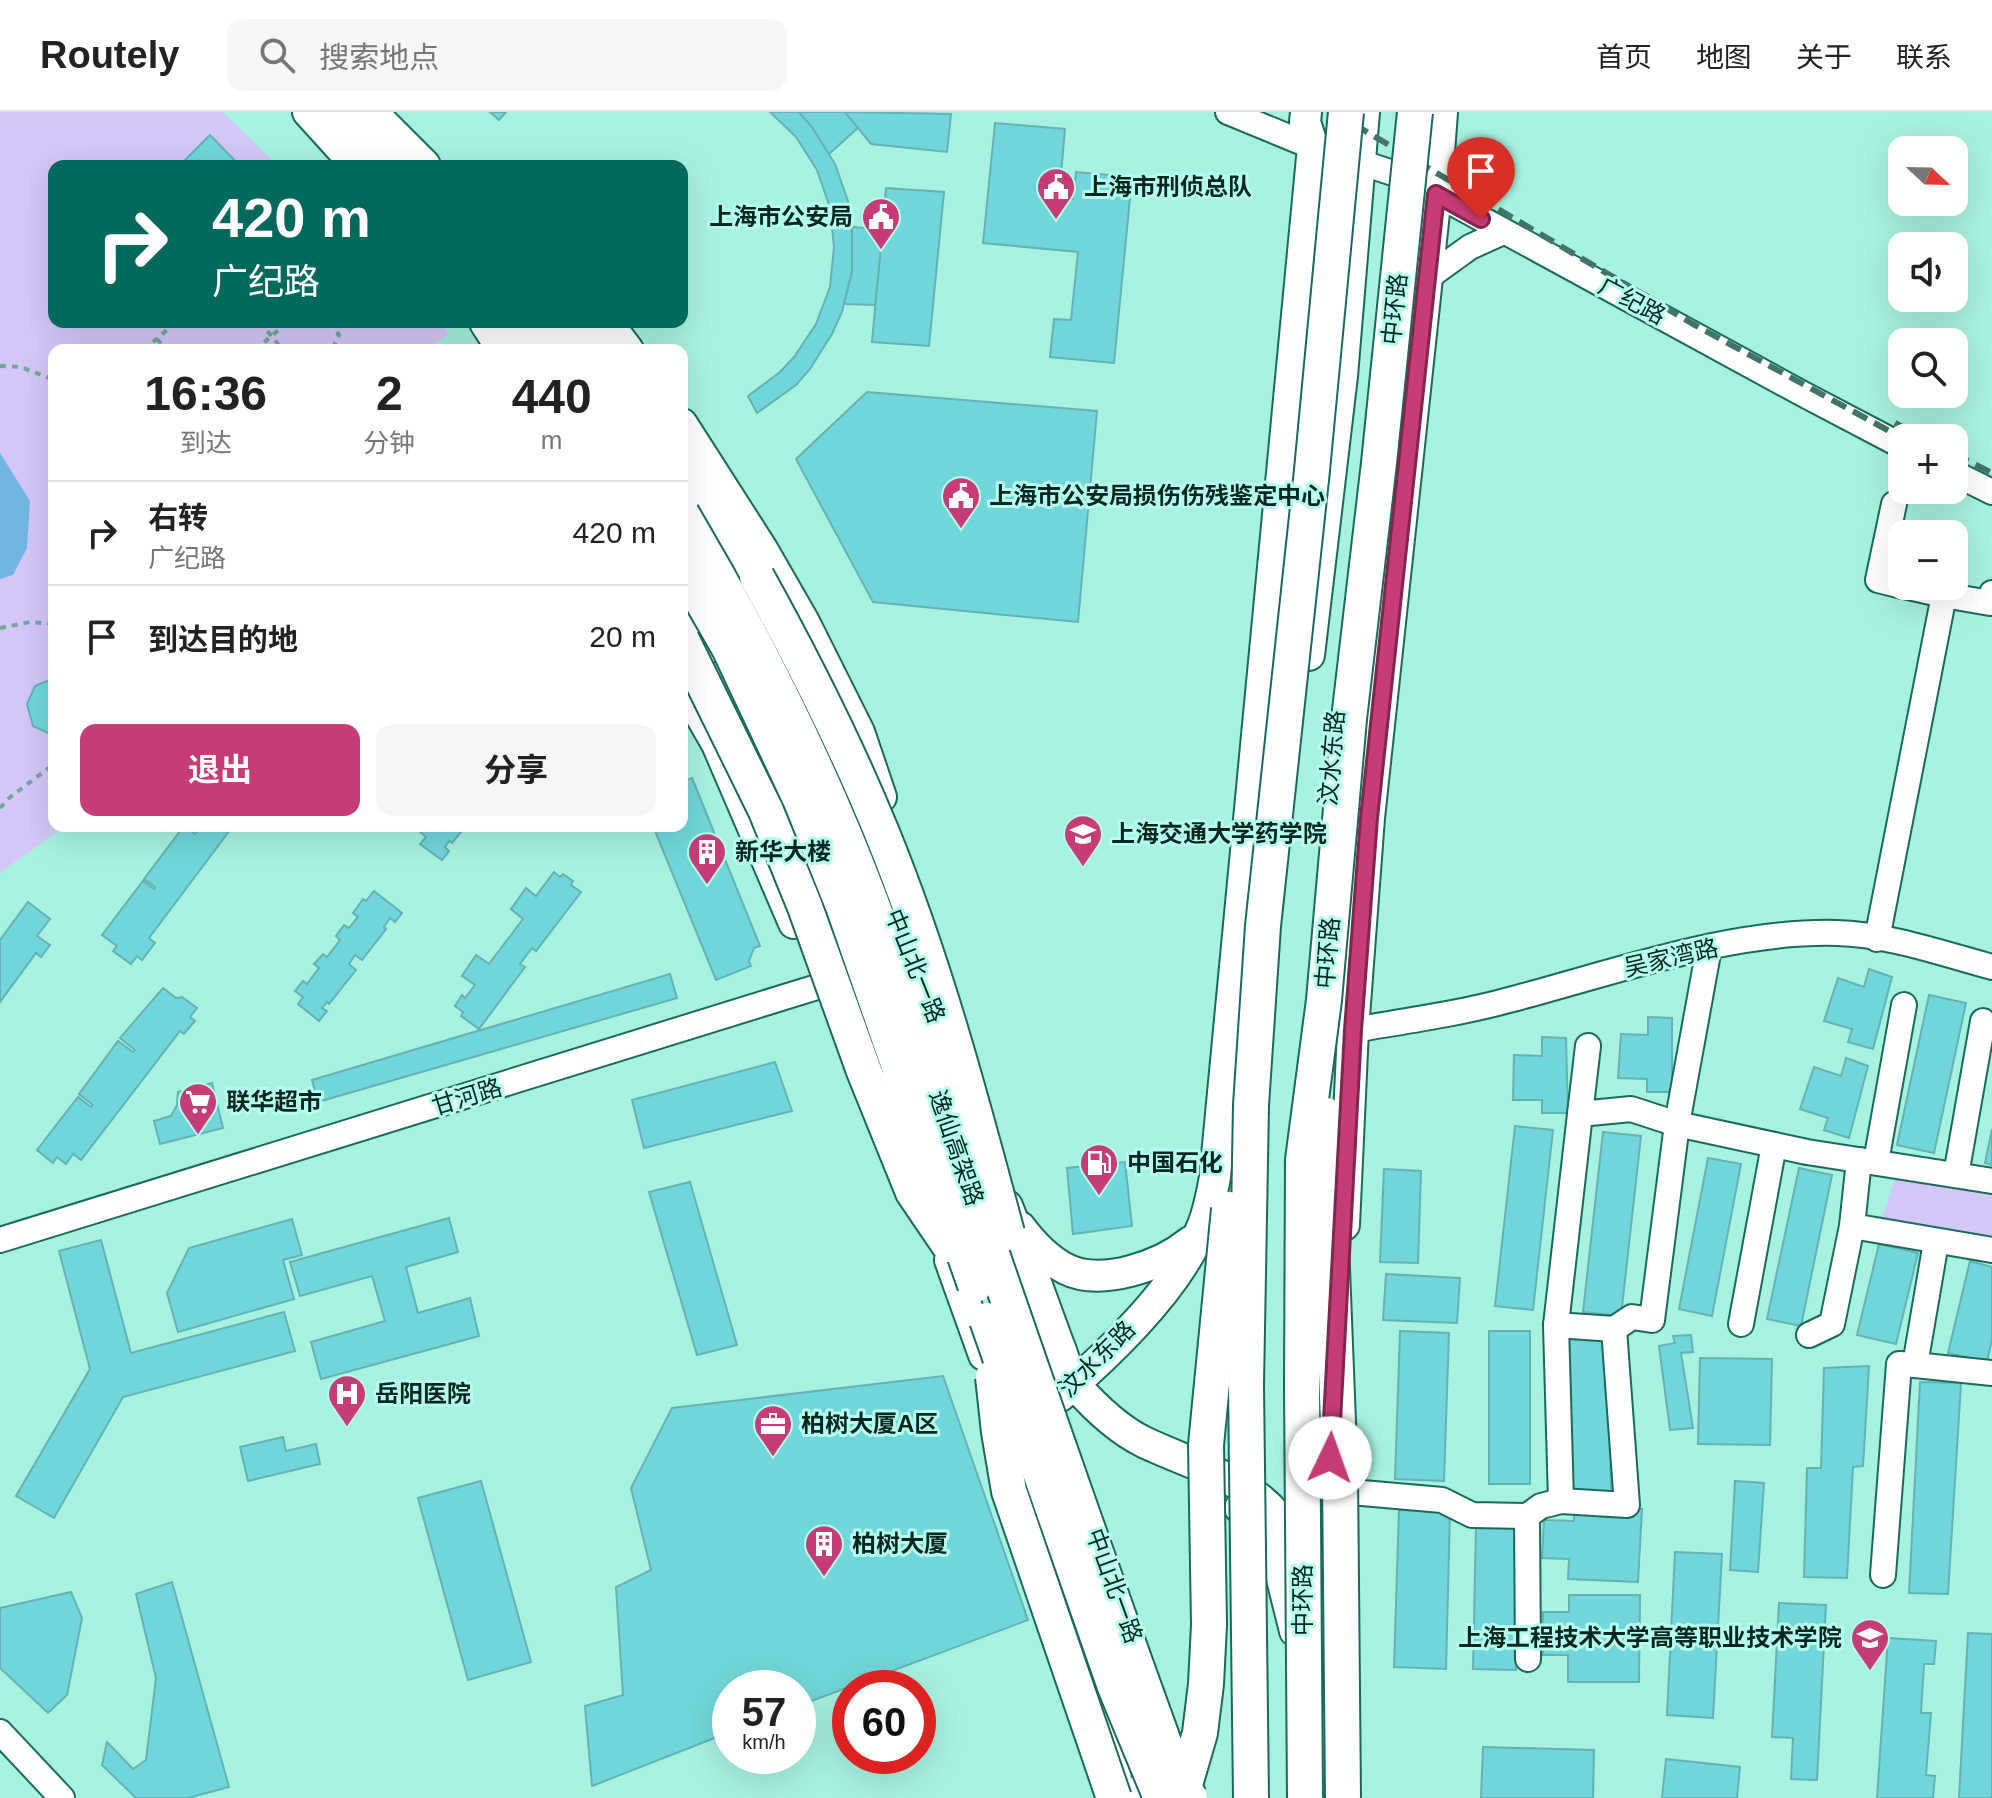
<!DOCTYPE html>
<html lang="zh">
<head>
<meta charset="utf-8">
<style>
  body { margin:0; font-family:Arial,"Noto Sans SC",sans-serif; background:#f6f6f6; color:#222; height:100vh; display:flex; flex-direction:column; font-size:30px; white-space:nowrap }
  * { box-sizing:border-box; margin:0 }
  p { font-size:26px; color:#767676 }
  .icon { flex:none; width:44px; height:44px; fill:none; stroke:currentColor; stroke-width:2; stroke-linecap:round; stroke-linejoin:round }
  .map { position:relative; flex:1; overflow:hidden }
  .side { position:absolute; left:48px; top:232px; width:640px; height:488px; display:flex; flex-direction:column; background:#fff; border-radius:16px; box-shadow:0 8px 32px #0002 }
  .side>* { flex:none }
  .top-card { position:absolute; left:48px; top:48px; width:640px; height:168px; border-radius:16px; box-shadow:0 8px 32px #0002; background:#00695c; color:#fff; overflow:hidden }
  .needle { width:52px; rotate:112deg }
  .buttons { position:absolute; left:1888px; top:24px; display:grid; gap:16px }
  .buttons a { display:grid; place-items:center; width:80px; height:80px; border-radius:16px; background:#fff; box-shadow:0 8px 32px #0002; font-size:40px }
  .speed { position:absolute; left:712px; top:1558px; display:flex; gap:16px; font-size:40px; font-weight:700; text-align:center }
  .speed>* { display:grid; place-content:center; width:104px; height:104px; border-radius:50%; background:#fff; box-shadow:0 8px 32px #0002; line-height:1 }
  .speed small { font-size:20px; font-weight:400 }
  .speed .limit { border:12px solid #d22; background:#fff; color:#111 }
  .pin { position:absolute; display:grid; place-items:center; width:68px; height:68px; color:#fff; margin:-82px -34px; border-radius:50% 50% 50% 0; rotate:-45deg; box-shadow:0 0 8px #0007 }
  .pin .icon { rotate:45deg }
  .me { position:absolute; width:88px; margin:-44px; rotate:3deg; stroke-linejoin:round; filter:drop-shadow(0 0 6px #0008) }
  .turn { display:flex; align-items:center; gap:28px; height:168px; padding:0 32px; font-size:36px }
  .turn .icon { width:104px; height:104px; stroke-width:2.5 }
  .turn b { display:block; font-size:56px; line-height:68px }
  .eta { display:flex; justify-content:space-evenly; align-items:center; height:136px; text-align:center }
  .eta b { font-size:48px; font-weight:700; line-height:56px }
  .primary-button { display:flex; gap:16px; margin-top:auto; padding:16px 32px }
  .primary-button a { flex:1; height:92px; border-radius:16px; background:#c53c77; color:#fff; font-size:32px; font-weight:700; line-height:92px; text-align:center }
  .primary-button a+a { background:#f6f6f6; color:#222 }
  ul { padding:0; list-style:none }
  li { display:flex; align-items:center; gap:24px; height:104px; padding:0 32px; border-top:2px solid #e0e0e0 }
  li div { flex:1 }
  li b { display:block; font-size:30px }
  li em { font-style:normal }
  header { display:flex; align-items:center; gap:48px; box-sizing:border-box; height:112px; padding:0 40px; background:#fff; border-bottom:2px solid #e0e0e0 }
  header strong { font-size:38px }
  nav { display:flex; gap:44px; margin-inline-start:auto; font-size:28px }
  .search { width:560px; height:72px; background:#f6f6f6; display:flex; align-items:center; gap:20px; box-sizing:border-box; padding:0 28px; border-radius:16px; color:#767676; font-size:30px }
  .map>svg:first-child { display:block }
  .green { fill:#d4c6f7 }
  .water { fill:#71b6e2 }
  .building { fill:#71d6d9; stroke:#63b2b4; stroke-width:2 }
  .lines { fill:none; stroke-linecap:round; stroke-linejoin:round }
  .minor-casing { stroke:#1a6a5c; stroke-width:28 }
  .major-casing { stroke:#1a6a5c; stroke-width:34 }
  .highway-casing { stroke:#1a6a5c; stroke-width:38 }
  .path { stroke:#6ea99c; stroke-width:4; stroke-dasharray:6 6; stroke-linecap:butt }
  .minor { stroke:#fff; stroke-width:24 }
  .major { stroke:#fff; stroke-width:30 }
  .highway { stroke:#fff; stroke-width:34 }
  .rail { stroke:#437469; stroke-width:6; stroke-dasharray:16 8; stroke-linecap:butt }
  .highway-bridge-casing { stroke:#1a6a5c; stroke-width:38; stroke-linecap:butt }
  .highway-bridge { stroke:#fff; stroke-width:34 }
  .route-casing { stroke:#80274d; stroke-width:20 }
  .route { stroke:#c53c77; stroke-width:14 }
  .labels { text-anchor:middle; stroke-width:6; stroke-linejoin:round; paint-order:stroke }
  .poi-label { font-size:24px; font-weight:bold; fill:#052620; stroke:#b4ffed; text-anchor:start }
  .street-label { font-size:24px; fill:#052620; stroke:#b4ffed }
</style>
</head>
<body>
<header>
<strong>Routely</strong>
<div class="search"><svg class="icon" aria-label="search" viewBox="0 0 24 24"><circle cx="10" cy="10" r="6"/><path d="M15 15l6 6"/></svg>搜索地点</div>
<nav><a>首页</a><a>地图</a><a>关于</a><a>联系</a></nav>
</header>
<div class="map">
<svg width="1992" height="1686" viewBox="0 0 1992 1686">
  <rect width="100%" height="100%" fill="#a7f1e0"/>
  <g class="green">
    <path d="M0,0H223L278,54H54V210H437L449,222L426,238H54V714H65L0,761Z"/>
    <path d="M1896,1063L1992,1080V1131L1880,1113Z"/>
  </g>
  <path class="water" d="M0,341L30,389L27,436L13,463L0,467Z"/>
  <g class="building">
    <path d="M490,0H506L499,8Z"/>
    <path d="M770,0H799L812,15L835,52L849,92L852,115V159L842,200L832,222L810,257L796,273L757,301L748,284L780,260L794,245L816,212L830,175L834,135L830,96L817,58L796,25Z"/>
    <path d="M799,0H845L858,16L829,42L812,15Z"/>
    <path d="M845,0L951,2L947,40L871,32Z"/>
    <path d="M995,11L1065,17L1059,85L1073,87L1076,60L1132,65L1114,251L1050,245L1054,207L1071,208L1078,140L983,131Z"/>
    <path d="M210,23L240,54H187L183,50Z"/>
    <path d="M886,76L944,80L929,234L872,230Z"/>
    <path d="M852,115L883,117L875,193L844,192L852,160Z"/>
    <path d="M867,280L1097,299L1078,510L873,490L796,347Z"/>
    <path d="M54,566V624L33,614L27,592L35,574Z"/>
    <path d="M692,666L760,834L754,836L749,849L751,854L716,868L653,714H682V670Z"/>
    <path d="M184,714L195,722L197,720L189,714H233L149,826L155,831L142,848L137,844L131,852L113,839L117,834L102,823L143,769L154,777L155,775L144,767Z"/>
    <path d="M421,714H466L452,731L449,729L445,735L449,739L442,748L420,732L426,725L418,718Z"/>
    <path d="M554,760L560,765L563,762L573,769L571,773L581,780L536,839L532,836L520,852L525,855L479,917L461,904L463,900L455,894L462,883L465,886L475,873L462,864L476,843L489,852L523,807L511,797L526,776L536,784Z"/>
    <path d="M374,779L402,801L395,810L390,806L384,815L386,817L362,848L355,843L349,852L356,858L329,892L327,890L322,896L327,899L319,909L298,892L303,885L295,879L303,869L307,872L319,856L314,852L323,842L327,845L340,828L336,824L344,813L349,816L358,805L353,801L363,787L366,789Z"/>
    <path d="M28,790L50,807L37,824L50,833L41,845L36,841L0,890V828Z"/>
    <path d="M1869,857L1892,865L1873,937L1848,930L1852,917L1824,909L1838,866L1864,875Z"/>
    <path d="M670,862L677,886L318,990L312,968Z"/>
    <path d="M163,876L176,886L182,885L197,896L190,905L195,909L184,922L180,919L81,1048L73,1042L66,1052L57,1045L53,1051L37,1038L78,985L91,995L93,993L79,982L118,929L133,940L135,938L120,926Z"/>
    <path d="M1929,883L1966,891L1934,1041L1897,1033Z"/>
    <path d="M1648,905L1672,906V980H1647V967L1618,966L1621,922L1648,923Z"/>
    <path d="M1542,925L1566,926L1568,1001H1542V988H1513L1514,943L1542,944Z"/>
    <path d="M1846,946L1868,954L1849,1026L1824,1018L1828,1006L1800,997L1814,955L1841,964Z"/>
    <path d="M775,950L792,999L644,1036L632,988Z"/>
    <path d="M212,971L223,1016L160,1032L154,1009L171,1004L177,993L178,980Z"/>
    <path d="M1515,1014L1553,1018L1533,1198L1495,1194Z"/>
    <path d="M1992,1017V1053L1985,1051Z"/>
    <path d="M1603,1020L1641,1024L1621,1204L1583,1200Z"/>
    <path d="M1708,1046L1741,1052L1712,1204L1679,1197Z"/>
    <path d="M1125,1050L1132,1114L1073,1122L1067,1056Z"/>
    <path d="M1799,1056L1832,1063L1801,1214L1767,1207Z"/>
    <path d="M1384,1057L1421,1059L1418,1151L1380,1150Z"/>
    <path d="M690,1070L737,1233L697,1243L649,1080Z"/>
    <path d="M449,1106L458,1140L406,1155L418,1201L470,1186L479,1224L321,1267L311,1230L385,1209L372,1164L300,1184L290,1150Z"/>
    <path d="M292,1107L302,1143L283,1148L294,1187L178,1220L167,1181L189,1136Z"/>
    <path d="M101,1128L131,1241L284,1200L295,1239L123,1285L54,1406L16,1384L90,1257L59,1139Z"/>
    <path d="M1879,1132L1918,1141L1896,1232L1857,1223Z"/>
    <path d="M1970,1149L1992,1155V1227L1987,1250L1948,1241Z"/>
    <path d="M1386,1162L1460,1166L1457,1211L1383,1208Z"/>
    <path d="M1400,1219L1449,1221L1444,1369L1395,1367Z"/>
    <rect x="1489" y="1219" width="41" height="153"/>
    <path d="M1691,1223L1693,1240L1681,1241L1693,1316L1670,1318L1659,1234L1675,1231L1673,1224Z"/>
    <path d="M1608,1226L1611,1379L1570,1380L1567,1227Z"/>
    <path d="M1700,1246L1772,1247L1770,1333L1698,1332Z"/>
    <path d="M1869,1254L1863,1354L1853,1355L1847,1466L1804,1465L1807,1356H1821L1824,1256Z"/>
    <path d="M943,1264L1028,1508L798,1594V1576H730V1620L592,1674L585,1594L623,1583L616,1475L651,1458L631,1376L672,1296Z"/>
    <path d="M1920,1270L1961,1271L1948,1482L1909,1481Z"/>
    <path d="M283,1325L286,1339L316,1332L320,1352L248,1369L240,1335Z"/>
    <path d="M481,1369L531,1550L468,1568L418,1386Z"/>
    <path d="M1735,1369L1764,1371L1758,1460L1730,1458Z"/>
    <path d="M1574,1394L1642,1397L1638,1470L1568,1467L1569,1447L1542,1446L1544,1408L1574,1409Z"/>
    <path d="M1399,1398L1450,1399L1446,1557L1394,1555Z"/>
    <path d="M1476,1413L1519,1414L1516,1558L1473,1557Z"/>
    <path d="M1675,1440L1722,1442L1713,1606L1667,1603Z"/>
    <path d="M172,1470L229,1675L188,1686H136L102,1653L107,1630L133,1657L146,1648L156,1566L136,1482Z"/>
    <path d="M71,1480L82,1506L67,1583L48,1601L0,1556V1496Z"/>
    <path d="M1569,1483H1640L1639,1570H1568V1543H1543V1500H1569Z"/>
    <path d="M1779,1491L1826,1493L1817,1668L1791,1667L1793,1626L1772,1625Z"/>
    <path d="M1968,1521L1992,1522V1686H1959Z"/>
    <path d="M1888,1526L1936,1529L1934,1552H1924L1921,1601H1931L1926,1663L1935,1664L1933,1686H1877Z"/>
    <path d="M1483,1635L1594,1638L1593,1686H1481Z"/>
    <path d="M1666,1647L1740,1655L1737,1686H1662Z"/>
  </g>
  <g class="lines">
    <g class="minor-casing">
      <g id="minor">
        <path d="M1228,0L1313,35L1393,61L1436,82L1803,282L1902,334"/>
        <path d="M1427,166L1470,135L1503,120"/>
        <path d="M1954,361L1992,380"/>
        <path d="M1894,392L1878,468L1902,474"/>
        <path d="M1944,483L1990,491L1992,481"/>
        <path d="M1877,827L1944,483L1904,474"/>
        <path d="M1709,836L1677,1012L1807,1040L1992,1069"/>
        <path d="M1353,918C1405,909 1458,902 1509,888C1613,861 1729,818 1837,821C1886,822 1944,842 1992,855"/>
        <path d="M1580,1002L1588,934"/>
        <path d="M1859,1048L1852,1114L1992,1138"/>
        <path d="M1876,1050L1904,893"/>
        <path d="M1956,1063L1983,909"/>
        <path d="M0,1128L846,866"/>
        <path d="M1936,1130L1915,1253L1992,1261"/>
        <path d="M1741,1212L1774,1033"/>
        <path d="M1809,1223L1832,1212L1852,1114"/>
        <path d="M1328,1378L1442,1388L1472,1403L1527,1404L1541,1394L1561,1389L1627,1393L1614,1217L1632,1205L1652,1208L1677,1012L1631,997L1580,1002L1556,1213"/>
        <path d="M1561,1389L1556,1213L1614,1217"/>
        <path d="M1527,1404L1528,1547"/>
        <path d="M1883,1463L1899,1252L1915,1253"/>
        <path d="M0,1620L62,1686"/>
      </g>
    </g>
    <g class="major-casing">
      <g id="major">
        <path d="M308,0L357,54"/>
        <path d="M607,210L628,238"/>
        <path d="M682,312L762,437L804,510L859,620L881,685"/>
        <path d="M682,376L710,422"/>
        <path d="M682,489L710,535"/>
        <path d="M1309,543L1342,264L1364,0"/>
        <path d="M682,571L717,632L794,811"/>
        <path d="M870,744L908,832"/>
        <path d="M1007,1094C1025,1139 1041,1185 1058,1231C1064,1244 1067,1264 1077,1275C1095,1295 1118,1317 1142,1329C1200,1358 1294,1376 1295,1456"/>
        <path d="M1344,1113L1353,918L1369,706L1436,82L1442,0"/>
        <path d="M1020,1115C1032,1131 1048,1148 1066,1157C1102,1175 1162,1153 1190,1130"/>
        <path d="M950,1148L984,1243"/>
        <path d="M1060,1284C1109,1242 1180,1174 1203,1113C1209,1098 1212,1081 1215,1065L1313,35L1305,10L1306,0"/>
        <path d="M1314,1360L1325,1437"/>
        <path d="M1240,1396L1259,1412L1280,1459L1295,1519"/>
        <path d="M1312,1517L1327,1581"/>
        <path d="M1112,1605L1116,1671"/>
        <path d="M1140,1678V1686"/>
      </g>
    </g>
    <g class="highway-casing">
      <g id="highway">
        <path d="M335,0L384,54"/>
        <path d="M369,0L423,54"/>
        <path d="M487,210L505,238"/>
        <path d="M520,210L541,238"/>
        <path d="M549,210L571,238"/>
        <path d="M583,210L608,238"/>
        <path d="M682,341L757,465"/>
      </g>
    </g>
    <g class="path">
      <path d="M260,210L283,238"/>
      <path d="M330,210L339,223L332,238"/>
      <path d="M157,227L167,238"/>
      <path d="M144,238L176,210"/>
      <path d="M255,238L288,210"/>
      <path d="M0,254L21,255L54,268"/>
      <path d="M1897,374L1901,355"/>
      <path d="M0,516L30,510L54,512"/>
      <path d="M0,696L9,686L54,652"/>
    </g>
    <use href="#minor" class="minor"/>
    <use href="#major" class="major"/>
    <use href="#highway" class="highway"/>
    <g class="rail">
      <path d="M1333,0L1693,212L1902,326"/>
      <path d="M1895,311L1923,326"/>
      <path d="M1954,342L1992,361"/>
    </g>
    <g class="highway-bridge-casing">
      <g id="highway-bridge">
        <path d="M682,402C742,503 796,608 842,717C891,833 928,955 969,1075C1036,1270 1103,1464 1174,1658L1190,1686"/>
        <path d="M682,454L729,536L801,689L843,794L975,1173"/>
        <path d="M757,465C803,548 846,633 882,721C935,851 971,986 1007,1121"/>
        <path d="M682,528L766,699L805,795L864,959L913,1080L949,1133"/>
        <path d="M1326,1003L1340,1361L1343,1686"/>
        <path d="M987,1208L1115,1575L1161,1686"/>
        <path d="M993,1265L999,1320L1009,1379L1114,1686"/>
        <path d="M1181,1686L1200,1621L1206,1572L1209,1513L1206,1333L1229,1097"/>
        <path d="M1251,1686L1246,1273L1251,993L1263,814L1312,358L1346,0"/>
        <path d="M1305,1686L1302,1274L1303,1048L1324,888L1349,607L1379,351L1415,0"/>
      </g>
    </g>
    <use href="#highway-bridge" class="highway-bridge"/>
  </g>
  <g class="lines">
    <g class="route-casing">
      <path id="route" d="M1330,1346L1353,918L1369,706L1436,82L1481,107"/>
    </g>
    <use href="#route" class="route"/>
  </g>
  <defs>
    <g id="civic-pin" transform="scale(2)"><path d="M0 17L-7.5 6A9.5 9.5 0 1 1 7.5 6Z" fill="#c53c77" stroke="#b4ffed"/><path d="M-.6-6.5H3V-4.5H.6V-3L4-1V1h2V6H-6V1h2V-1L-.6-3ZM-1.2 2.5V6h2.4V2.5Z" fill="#fff"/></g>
    <g id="school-pin" transform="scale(2)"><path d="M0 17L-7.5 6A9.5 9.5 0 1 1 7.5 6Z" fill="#c53c77" stroke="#b4ffed"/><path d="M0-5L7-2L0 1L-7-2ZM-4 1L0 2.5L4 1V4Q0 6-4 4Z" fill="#fff"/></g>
    <g id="building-pin" transform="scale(2)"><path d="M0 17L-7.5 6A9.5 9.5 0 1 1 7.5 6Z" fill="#c53c77" stroke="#b4ffed"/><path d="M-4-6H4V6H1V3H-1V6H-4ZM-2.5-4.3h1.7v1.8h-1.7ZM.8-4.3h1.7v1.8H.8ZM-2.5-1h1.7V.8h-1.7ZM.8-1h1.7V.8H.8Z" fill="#fff"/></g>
    <g id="supermarket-pin" transform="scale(2)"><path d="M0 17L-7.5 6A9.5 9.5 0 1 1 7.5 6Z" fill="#c53c77" stroke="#b4ffed"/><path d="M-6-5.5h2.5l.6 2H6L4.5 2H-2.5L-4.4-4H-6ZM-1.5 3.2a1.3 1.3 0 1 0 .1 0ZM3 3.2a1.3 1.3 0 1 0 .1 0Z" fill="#fff"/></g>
    <g id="fuel-pin" transform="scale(2)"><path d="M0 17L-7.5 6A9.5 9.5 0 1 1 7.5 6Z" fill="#c53c77" stroke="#b4ffed"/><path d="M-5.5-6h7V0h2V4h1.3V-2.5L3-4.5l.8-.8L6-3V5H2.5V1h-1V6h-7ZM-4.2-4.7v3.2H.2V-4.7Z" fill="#fff"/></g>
    <g id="hospital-pin" transform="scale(2)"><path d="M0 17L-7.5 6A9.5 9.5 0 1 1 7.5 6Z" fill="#c53c77" stroke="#b4ffed"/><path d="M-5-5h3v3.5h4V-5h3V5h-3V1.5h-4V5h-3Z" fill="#fff"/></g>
    <g id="office-pin" transform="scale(2)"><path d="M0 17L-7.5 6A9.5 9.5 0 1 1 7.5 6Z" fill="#c53c77" stroke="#b4ffed"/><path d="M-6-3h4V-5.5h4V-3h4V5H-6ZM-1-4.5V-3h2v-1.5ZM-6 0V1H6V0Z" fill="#fff"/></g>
  </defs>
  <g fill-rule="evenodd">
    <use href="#civic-pin" x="1056" y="75"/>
    <use href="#civic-pin" x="881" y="105"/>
    <use href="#civic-pin" x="961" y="384"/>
    <use href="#school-pin" x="1083" y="722"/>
    <use href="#building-pin" x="707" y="740"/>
    <use href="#supermarket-pin" x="198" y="990"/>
    <use href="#fuel-pin" x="1099" y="1051"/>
    <use href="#hospital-pin" x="347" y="1282"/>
    <use href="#office-pin" x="773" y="1312"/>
    <use href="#building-pin" x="824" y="1432"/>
    <use href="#school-pin" x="1870" y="1526"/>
  </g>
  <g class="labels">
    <g class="poi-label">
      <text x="1084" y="83">上海市刑侦总队</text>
      <text x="853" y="113" text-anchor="end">上海市公安局</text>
      <text x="989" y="392">上海市公安局损伤伤残鉴定中心</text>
      <text x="1111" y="730">上海交通大学药学院</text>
      <text x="735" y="748">新华大楼</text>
      <text x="226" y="998">联华超市</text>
      <text x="1127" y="1059">中国石化</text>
      <text x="375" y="1290">岳阳医院</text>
      <text x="801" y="1320">柏树大厦A区</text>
      <text x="852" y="1440">柏树大厦</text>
      <text x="1842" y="1534" text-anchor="end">上海工程技术大学高等职业技术学院</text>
    </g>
    <g class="street-label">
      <text transform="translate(1632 189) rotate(28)" y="8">广纪路</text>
      <text transform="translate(1395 197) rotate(-84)" y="8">中环路</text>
      <text transform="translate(1332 646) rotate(-85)" y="8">汶水东路</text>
      <text transform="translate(1328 841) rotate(-85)" y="8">中环路</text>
      <text transform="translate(1671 846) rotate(-13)" y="8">吴家湾路</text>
      <text transform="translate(915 854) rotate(68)" y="8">中山北一路</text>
      <text transform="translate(467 985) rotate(-17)" y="8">甘河路</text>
      <text transform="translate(956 1036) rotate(71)" y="8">逸仙高架路</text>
      <text transform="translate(1097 1247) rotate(-45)" y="8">汶水东路</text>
      <text transform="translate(1114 1474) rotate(70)" y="8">中山北一路</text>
      <text transform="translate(1303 1488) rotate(-90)" y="8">中环路</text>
    </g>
  </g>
</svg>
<div class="buttons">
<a><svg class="needle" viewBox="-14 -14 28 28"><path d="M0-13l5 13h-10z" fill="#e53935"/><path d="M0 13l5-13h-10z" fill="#767676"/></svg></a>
<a><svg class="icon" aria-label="sound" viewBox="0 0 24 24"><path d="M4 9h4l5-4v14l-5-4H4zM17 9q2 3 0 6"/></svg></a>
<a><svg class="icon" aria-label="search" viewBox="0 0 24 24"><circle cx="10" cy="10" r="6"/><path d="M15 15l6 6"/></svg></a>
<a>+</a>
<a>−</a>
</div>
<div class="speed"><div>57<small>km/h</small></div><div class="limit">60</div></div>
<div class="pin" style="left:1481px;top:107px;background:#d93025"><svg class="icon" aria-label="arrive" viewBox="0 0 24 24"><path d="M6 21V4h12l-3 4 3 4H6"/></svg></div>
<svg class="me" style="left:1330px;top:1346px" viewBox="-20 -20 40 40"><circle r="19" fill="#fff"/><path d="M0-13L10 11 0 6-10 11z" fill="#c53c77"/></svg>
<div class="top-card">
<div class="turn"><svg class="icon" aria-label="right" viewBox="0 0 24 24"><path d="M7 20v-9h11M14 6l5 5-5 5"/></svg><div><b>420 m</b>广纪路</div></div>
</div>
<section class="side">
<div class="eta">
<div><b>16:36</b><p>到达</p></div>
<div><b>2</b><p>分钟</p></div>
<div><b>440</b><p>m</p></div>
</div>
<ul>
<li><svg class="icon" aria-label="right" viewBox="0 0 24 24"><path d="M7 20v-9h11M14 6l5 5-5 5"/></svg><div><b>右转</b><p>广纪路</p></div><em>420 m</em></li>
<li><svg class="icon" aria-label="arrive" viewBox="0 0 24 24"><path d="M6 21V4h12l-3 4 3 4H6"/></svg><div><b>到达目的地</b></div><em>20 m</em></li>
</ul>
<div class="primary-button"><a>退出</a><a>分享</a></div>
</section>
</div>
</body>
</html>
